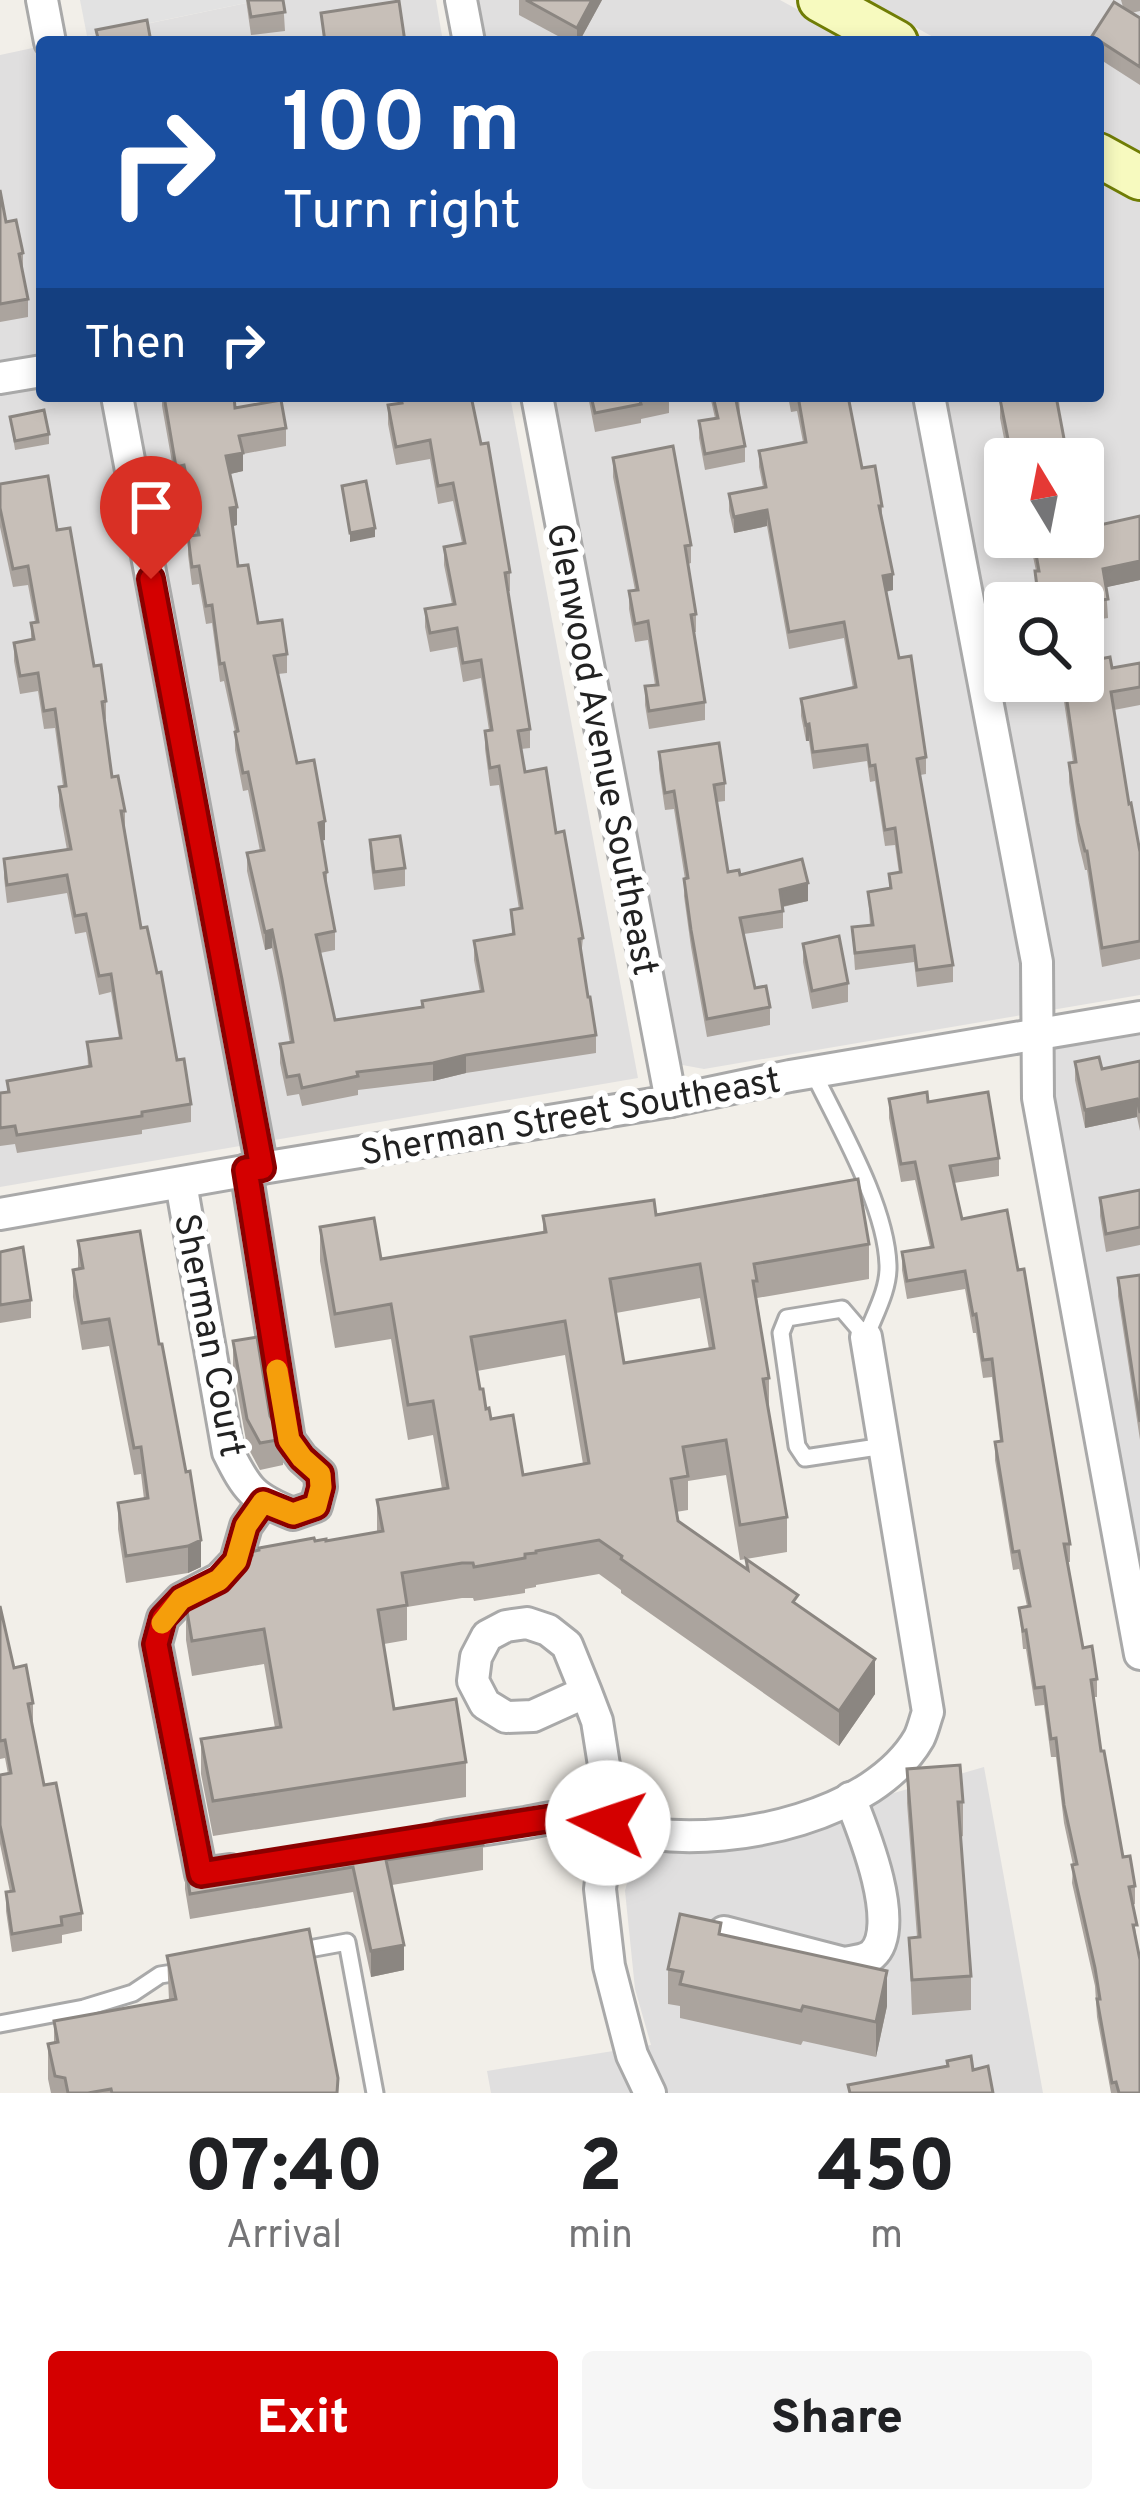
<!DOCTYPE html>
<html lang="en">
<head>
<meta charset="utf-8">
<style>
  body { margin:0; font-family:Overpass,sans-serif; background:#f6f6f6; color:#202124; height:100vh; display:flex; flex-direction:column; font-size:45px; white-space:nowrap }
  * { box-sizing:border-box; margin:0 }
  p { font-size:39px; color:#757577 }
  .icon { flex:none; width:66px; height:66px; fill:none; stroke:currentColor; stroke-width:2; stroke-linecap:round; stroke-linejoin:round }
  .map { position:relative; height:2093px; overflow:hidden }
  .details { display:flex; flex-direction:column; background:#fff; flex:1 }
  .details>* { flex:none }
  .guide { position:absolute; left:36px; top:36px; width:1068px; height:366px; border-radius:12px; box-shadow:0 6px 18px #0003; background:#1a4fa0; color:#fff; overflow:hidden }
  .needle { width:78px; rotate:350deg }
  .fabs { position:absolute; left:984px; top:438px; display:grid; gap:24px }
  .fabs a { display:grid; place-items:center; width:120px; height:120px; border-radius:12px; background:#fff; box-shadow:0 6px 18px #0003; font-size:60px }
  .pin { position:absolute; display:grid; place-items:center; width:102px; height:102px; color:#fff; margin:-123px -51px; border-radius:50% 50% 50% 0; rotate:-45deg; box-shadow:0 0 12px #0007 }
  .pin .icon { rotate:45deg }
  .me { position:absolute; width:132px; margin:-66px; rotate:274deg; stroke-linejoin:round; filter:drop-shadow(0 0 9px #0008) }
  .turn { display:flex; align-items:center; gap:42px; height:252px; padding:0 48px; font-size:54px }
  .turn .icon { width:156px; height:156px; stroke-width:2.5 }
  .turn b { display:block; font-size:84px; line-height:102px }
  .then { display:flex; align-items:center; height:114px; padding:0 48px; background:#0003; gap:24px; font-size:45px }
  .eta { display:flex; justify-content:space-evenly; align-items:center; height:204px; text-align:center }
  .eta b { font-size:72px; font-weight:800; line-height:84px }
  .primary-button { display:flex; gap:24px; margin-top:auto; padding:24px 48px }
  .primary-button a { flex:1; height:138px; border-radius:12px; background:#d40000; color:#fff; font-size:48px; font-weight:800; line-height:138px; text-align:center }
  .primary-button a+a { background:#f6f6f6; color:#202124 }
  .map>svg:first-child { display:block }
  .residential { fill:#e0dfdf; fill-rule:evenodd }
  .parking { fill:#e2e2e2 }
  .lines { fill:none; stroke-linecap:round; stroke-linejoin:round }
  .service-casing { stroke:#a9a9a9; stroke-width:21 }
  .minor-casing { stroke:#a9a9a9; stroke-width:36 }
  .secondary-casing { stroke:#707d05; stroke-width:48 }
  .service { stroke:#fff; stroke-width:15 }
  .minor { stroke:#fff; stroke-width:30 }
  .secondary { stroke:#f7fabf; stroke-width:42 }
  .wall { fill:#aba49e; fill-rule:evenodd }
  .shaded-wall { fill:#8b8681 }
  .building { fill:#c7bfb8; stroke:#8b8681; stroke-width:3; fill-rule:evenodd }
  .route-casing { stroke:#8a0000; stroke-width:30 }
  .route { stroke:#d40000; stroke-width:21 }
  .slow { stroke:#f59e0b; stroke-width:21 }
  .labels { text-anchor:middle; stroke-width:12; stroke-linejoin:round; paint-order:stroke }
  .street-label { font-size:36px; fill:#222; stroke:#fff }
</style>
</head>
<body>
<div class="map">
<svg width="1140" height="2093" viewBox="0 0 1140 2093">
  <rect width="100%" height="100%" fill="#f2efe9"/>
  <g class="residential">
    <path d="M261,0H436L443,42H60Z"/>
    <path d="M474,0H780L857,42H482Z"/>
    <path d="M867,0H1140V153L1098,130V42H942Z"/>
    <path d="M42,46V396H510L638,1078L0,1187V55Z"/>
    <path d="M1098,173L1140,195V995L704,1069L677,1064L550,396H1098ZM1005,459H1083V537H1005ZM1005,603H1083V681H1005Z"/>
    <path d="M1140,1035V1582L1055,1094L1053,1049Z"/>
    <path d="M984,1767L1043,2093H491L487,2071L651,2045L635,1989L625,1891L635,1850L887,1795Z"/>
  </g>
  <path class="parking" d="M80,0H261L87,36Z"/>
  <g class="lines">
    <g class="service-casing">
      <g id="service">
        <path d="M813,1072C839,1126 886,1205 888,1265C889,1290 874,1315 866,1337L842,1309L787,1318L781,1333L797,1446L805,1458L884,1446"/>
        <path d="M298,1951L347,1942L375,2093"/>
        <path d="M0,2024L84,2008L133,1993L160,1975L185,1971"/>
      </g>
    </g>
    <g class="minor-casing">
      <g id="minor">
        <path d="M42,0L50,42"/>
        <path d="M461,0L469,42"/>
        <path d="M0,378L42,371"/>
        <path d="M117,396L262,1168"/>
        <path d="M537,396L671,1101"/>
        <path d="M929,396L1037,962L1038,1098L1140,1654"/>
        <path d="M181,1183L228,1452C247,1490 253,1498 293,1514L316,1506L321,1487L320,1474L302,1458L289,1440L246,1170"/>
        <path d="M0,1214L262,1168L671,1101L790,1076L1140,1017"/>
        <path d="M586,1692L533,1716L506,1717L485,1704L473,1681L476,1657L487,1636L506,1626L527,1623L548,1630L567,1645L586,1692L597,1721L610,1803L600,1889L609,1966L632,2055L650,2093"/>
        <path d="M443,1836C471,1831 498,1827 525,1823C537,1821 550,1817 562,1817C593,1818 622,1829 653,1834C736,1845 874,1816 919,1738C923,1730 925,1720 928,1712L866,1337"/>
        <path d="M230,1870L201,1874L156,1644L163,1618L181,1599L219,1579L236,1561L246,1526L263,1502"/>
        <path d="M724,1932L844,1963C854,1961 864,1961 872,1955C903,1928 863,1830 850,1798"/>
      </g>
    </g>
    <g class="secondary-casing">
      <g id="secondary">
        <path d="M820,0L896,42"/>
        <path d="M1098,155L1140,178"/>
      </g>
    </g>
    <use href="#service" class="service"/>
    <use href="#minor" class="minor"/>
    <use href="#secondary" class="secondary"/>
  </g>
  <g class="wall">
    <path d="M246,0H283L285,31L251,35Z"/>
    <path d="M519,0H602L579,42H569L519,15Z"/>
    <path d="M1121,0H1140V11L1131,13L1140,18V85L1098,58V42H1092V36L1123,7Z"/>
    <path d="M0,190L6,222L23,253V271L28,299V317L0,322Z"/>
    <path d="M162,396H234L235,408L286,428V446L243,454V471L230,474L237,525L233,526L238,566L258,623L287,654V673L278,674L297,763L325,840H322L327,872V890L335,931V950L320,953L335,1020L422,1007V1001L480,992L474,960V941L512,934L511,910L519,909L499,785L490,786L485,749V731L489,730L481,678L463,682L457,647L430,652L425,627V609L452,604L444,565V547L462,543L453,501L438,504L430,459L396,465L388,424V405L398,403L397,396H471L510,572V591H507L530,729V748L521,749L525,772L556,833L583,938L581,957L596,1035V1053L466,1073L433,1081L358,1090V1095L302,1106L299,1094L287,1096L280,1063V1044L290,1043L282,998L272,948L265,950L247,871V853L260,851L248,790L243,791L235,750V732L224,681L220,682L212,623L206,624L199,584L192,585L188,555V536L195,535L184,484L176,485L162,406Z"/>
    <path d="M588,396H669V413L641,419V423L595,432Z"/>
    <path d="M710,396H739L740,416L745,446V462L705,470L699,438V421L715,418Z"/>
    <path d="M788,396H848L862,468L882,506V521L893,590L886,592L899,658L926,757V774L920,775L953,965V982L917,987L914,962L855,970L852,927L870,925L868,892L889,889V874L899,873L895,845L885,846L875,781L870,782L867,761L813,769L809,741H806L801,716V699L853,688L844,638L789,649L767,526L734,533L729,511V494L763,487L759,467V451L803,442L797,411L791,412Z"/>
    <path d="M1011,396H1056L1065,444L1083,441L1100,525L1140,516V580L1106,587L1108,618L1094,620L1100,659L1110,657L1112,668L1140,663V705L1114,710L1129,804L1131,803L1140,852V959L1102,967L1087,870H1085L1078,841L1069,782V763H1073L1061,681H1083V603H1036L1035,590L1036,571L1029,537H1083V459H1008L1000,418V399Z"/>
    <path d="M10,417L49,434V444L15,450Z"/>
    <path d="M613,458L691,545V563L688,564L696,614V632H694L705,702V720L649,729L645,705V686L655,685L648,640L635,642L629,609V591L635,590L613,477Z"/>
    <path d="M0,484L57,530L94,666L106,701V719L104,720L112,777L125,811V829L141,928L177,1060L191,1104V1122L142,1130V1134L17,1153L15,1144L0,1146V1093L7,1092V1081L88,1067L87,1042L119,1038L111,992L99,995L86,932L75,934L67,893L7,903L4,878V859L67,850L59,806V787L63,786L55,728L44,729L38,691L20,694L14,661V643L31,640V623L35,622L28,585L13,587L0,527Z"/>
    <path d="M659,752L725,783V801L717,802L728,872L808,901L783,907V928L744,934L755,988L770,1007V1025L707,1037L691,947L684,896L685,879L674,809L665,810L659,769Z"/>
    <path d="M370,840L405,868V886L374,890L370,859Z"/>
    <path d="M803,944L848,983V1002L812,1009L803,962Z"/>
    <path d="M1140,1061V1131L1137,1117L1085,1128L1075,1080V1062L1102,1069Z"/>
    <path d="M889,1099L928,1102L999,1158V1176L954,1183L962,1219L1070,1544V1562H1067L1083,1648L1097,1679V1697H1093L1101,1751L1123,1857L1135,1886V1904L1132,1905L1137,1942L1140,2093H1111L1097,2017L1095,1986L1072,1883L1073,1865L1064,1823L1056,1757H1051L1044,1705L1035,1706L1026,1649H1023L1019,1608L1027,1606L1019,1569L1013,1570L995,1460V1442L1000,1441L992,1377L983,1378L976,1333H973L965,1289L907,1299L902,1270V1252L930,1247L915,1180L901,1182L889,1118Z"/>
    <path d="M1140,1190V1245L1106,1252L1100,1216V1198Z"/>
    <path d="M656,1215L869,1244V1279L757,1298L769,1378V1413L787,1517V1552L740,1560L726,1475L688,1481V1510L676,1512L678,1521L746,1569V1559L798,1605L875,1694L839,1746L621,1593V1590L599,1574L536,1585V1587L525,1589V1593L474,1601L473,1598H462L407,1607V1640L384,1644L394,1709L466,1762V1797L213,1836L201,1774V1739L275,1728L264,1664L192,1676L186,1640V1605L192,1604V1581L315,1541H326L377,1532V1500L442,1489L433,1435L408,1440L391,1339L335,1348L320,1261V1227L381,1259L543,1232V1216ZM700,1298L709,1349L624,1363L616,1313ZM565,1355L583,1464L523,1475L491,1419L480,1389L477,1371Z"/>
    <path d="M78,1241L159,1344L201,1567L188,1573L126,1583L118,1529V1503L144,1499L141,1474L134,1475L109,1346L82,1350L73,1297V1270L78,1269Z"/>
    <path d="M0,1252L31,1300V1318L0,1323Z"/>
    <path d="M1140,1275V1440L1118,1296V1278Z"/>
    <path d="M233,1341L270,1416L283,1439V1465L260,1470L247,1446L233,1368Z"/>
    <path d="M0,1606L14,1668L33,1703V1721L31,1722L44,1785L82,1913V1931L62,1935V1943L12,1952L6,1911V1892H10L0,1844V1775L8,1774L5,1758L0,1759Z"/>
    <path d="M907,1769L963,1802V1836L961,1837L971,1976V2010L912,2015L909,1938L917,1937L907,1803Z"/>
    <path d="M483,1845V1870L392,1885L404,1970L371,1977L353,1892L190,1919L185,1889V1863L204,1868Z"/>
    <path d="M721,1934L887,2006L876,2057L803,2041L801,2045L680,2018V2006L668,2004V1969Z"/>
    <path d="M167,1956L338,2093H51L48,2079V2044L54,2043V2021L169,2000Z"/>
  </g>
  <g class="shaded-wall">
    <path d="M592,0H602L579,42H577V28Z"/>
    <path d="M243,453V471L226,475V456Z"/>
    <path d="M184,465V484L176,485V467Z"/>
    <path d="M237,507V525L230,527V508Z"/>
    <path d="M767,510V526L734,533V517Z"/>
    <path d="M375,528V537L350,542V533Z"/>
    <path d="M1140,561V580L1103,588V569Z"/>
    <path d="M893,574V590L883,592V576Z"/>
    <path d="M809,724V741H806V725Z"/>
    <path d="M325,821V840L319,841V823Z"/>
    <path d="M808,883V901L780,907V890Z"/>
    <path d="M272,930V948L265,950V932Z"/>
    <path d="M466,1055V1073L433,1081V1063Z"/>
    <path d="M1137,1099V1117L1085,1128V1110Z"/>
    <path d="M201,1540V1567L188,1573V1546Z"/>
    <path d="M875,1659V1694L839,1746V1711Z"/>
    <path d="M404,1945V1970L371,1977V1951Z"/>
    <path d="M887,1971V2006L876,2057V2022Z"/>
  </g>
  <g class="building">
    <path d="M248,0H283L285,12L251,17Z"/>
    <path d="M526,0H592L577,28Z"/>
    <path d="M399,1L405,42H325L321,13Z"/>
    <path d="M1114,2L1140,18V67L1092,36Z"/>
    <path d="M147,20L151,42H99L96,30Z"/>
    <path d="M0,190L6,222L16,220L23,253L19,254L28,299L0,304Z"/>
    <path d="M164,396H234L235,408L281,400L286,428L239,436L243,453L226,456L237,507L230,508L238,566L248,565L258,623L282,620L287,654L274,656L297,763L314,760L325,821L319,823L327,872L324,873L335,931L316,935L335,1020L423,1007L422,1001L483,991L474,941L514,934L511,910L522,908L499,766L490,768L485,731L492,730L481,660L463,663L457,628L430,633L425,609L455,604L444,547L465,543L453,483L438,486L430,440L396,447L388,405L402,403L400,396H471L481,444L488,443L510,572L505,573L530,729L518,731L525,772L546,768L556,833L564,831L583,938L579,939L588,997H590L596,1035L466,1055L433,1063L357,1072L358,1076L302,1088L299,1075L287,1077L280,1044L293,1042L282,979L272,930L265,932L247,853L264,850L248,772L243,773L235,732L238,731L224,663L220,664L212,605L206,606L199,566L192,567L188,536L199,535L184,465L176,467Z"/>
    <path d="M591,396H665L640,401L641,404L595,413Z"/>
    <path d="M713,396H739L740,400H736L745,446L705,454L699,421L718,418Z"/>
    <path d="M798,396H848L862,468L875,466L882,506H879L893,574L883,576L899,658L911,656L926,757L917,759L953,965L917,970L914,946L855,953L852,927L873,925L868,892L891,888L889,874L901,872L895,828L885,830L875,765L870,766L867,745L813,752L809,724L806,725L801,699L856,687L844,622L789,632L767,510L734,517L729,494L766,487L759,451L806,442Z"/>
    <path d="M1014,396H1056L1065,444L1083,441L1100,525L1140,516V561L1103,569L1108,599L1091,602L1100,659L1110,657L1112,668L1140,663V687L1111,692L1129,804L1131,803L1140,852V941L1102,948L1087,851H1085L1078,823L1069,763L1076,762L1064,681H1083V603H1039L1035,571H1039L1033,537H1083V459H1012L1000,399Z"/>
    <path d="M44,410L49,434L15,441L10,417Z"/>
    <path d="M673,446L691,545L685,546L696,614L691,615L705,702L649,711L645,686L658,685L648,621L635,624L629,591L638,590L613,458Z"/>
    <path d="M48,476L57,530L70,528L94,666L101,665L106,701L102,702L112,777L118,776L125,811H121L141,928L147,927L157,973L161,972L177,1060L184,1059L191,1104L142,1112V1116L17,1135L15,1126L0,1128V1093L9,1092L7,1081L91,1066L87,1042L121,1038L111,974L99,976L86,914L75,916L67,875L7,885L4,859L71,849L59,787L66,786L55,709L44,711L38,673L20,676L14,643L34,639L31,623L38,622L28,566L13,569L0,508V484Z"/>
    <path d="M366,481L375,528L350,533L342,486Z"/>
    <path d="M719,743L725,783L714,785L728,872L739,870L740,875L802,859L808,883L780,890L783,911L740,918L755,988L766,986L770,1007L707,1019L691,930L684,879L688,878L674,791L665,793L659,752Z"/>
    <path d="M400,836L405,868L374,872L370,840Z"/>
    <path d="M839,936L848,983L812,991L803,944Z"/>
    <path d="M1099,1057L1102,1069L1140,1061V1113L1137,1099L1085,1110L1075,1062Z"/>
    <path d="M927,1092L928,1102L988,1092L999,1158L950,1166L962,1219L1007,1210L1018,1270L1024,1269L1070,1544H1064L1083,1648L1092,1646L1097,1679L1091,1680L1101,1751H1104L1123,1857L1130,1856L1135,1886L1129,1887L1137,1925H1133L1140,1960V2093H1119L1116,2082L1112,2083L1097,1999H1100L1095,1968L1072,1865L1077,1864L1064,1805L1056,1738L1051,1739L1044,1687L1035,1688L1026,1630L1023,1631L1019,1608L1030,1606L1019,1551L1013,1552L995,1442L1002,1441L992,1359L983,1360L976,1314L973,1315L965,1271L907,1281L902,1252L933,1247L915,1162L901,1164L889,1099Z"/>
    <path d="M858,1179L869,1244L754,1264L757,1281H753L769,1378L763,1379L787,1517L740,1525L726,1440L683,1447L688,1476L671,1479L678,1521L748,1570L746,1559L798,1595L793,1602L875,1659L839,1711L621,1559L622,1556L599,1540L536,1551V1553L525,1554V1558L474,1567L473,1563H462L402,1573L407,1605L378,1610L394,1709L456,1699L466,1762L213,1801L201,1739L281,1727L264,1629L192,1641L186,1605L196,1603L192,1581L232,1559L252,1555L251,1552L259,1550V1548L314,1538L315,1541L326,1539V1541L383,1531L377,1500L448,1488L433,1401L408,1405L391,1304L335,1314L320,1227L374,1218L381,1259L546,1232L543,1216L654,1200L656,1215ZM700,1264L714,1348L624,1363L610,1279ZM565,1321L589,1463L523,1475L513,1415L491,1419L489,1408L486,1409L483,1389H480L471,1337Z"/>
    <path d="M1140,1190V1227L1106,1234L1100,1198Z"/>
    <path d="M140,1231L159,1344H162L186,1472L190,1471L201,1540L188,1546L126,1556L118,1503L148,1498L141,1447L134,1448L109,1319L82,1323L73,1270L83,1268L78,1241Z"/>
    <path d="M23,1247L31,1300L0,1305V1252Z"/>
    <path d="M1140,1275V1422L1118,1278Z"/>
    <path d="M257,1337L270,1416L283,1439L260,1443L247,1419L233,1341Z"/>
    <path d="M0,1606L14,1668L26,1665L33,1703L28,1704L44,1785L56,1783L82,1913L61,1917L62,1925L12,1934L6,1892L14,1891L0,1825V1775L11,1773L5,1740L0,1741Z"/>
    <path d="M960,1765L963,1802H958L971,1976L912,1980L909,1938L920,1937L907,1769Z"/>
    <path d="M479,1824L483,1845L386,1860L404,1945L371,1951L353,1867L190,1894L185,1863L204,1868Z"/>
    <path d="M680,1914L721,1923L719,1934L887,1971L876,2022L803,2006L801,2011L680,1984L683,1972L668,1969Z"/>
    <path d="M309,1929L338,2078L337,2093H112L111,2089L88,2093H68L65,2078L55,2076L48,2044L58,2042L54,2021L176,1999L167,1956Z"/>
    <path d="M971,2056L973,2070L988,2066L993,2093H850L848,2085L948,2066L947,2061Z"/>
  </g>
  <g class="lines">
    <g class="route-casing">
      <path id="route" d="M151,579L262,1168L246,1170L289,1440L302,1458L320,1474L321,1487L316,1506L293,1514L263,1502L246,1526L236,1561L219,1580L181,1599L163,1618L156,1644L201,1874L559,1817L608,1823"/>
    </g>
    <use href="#route" class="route"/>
    <path class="slow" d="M162,1623L181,1599L219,1580L236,1561L246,1526L263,1502L293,1514L316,1506L321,1487L320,1474L302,1458L289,1440L277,1370"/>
  </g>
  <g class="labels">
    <g class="street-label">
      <text transform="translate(604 749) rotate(79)" y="13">Glenwood Avenue Southeast</text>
      <text transform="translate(570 1115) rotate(-10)" y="13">Sherman Street Southeast</text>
      <text transform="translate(211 1335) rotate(79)" y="13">Sherman Court</text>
    </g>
  </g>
</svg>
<div class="fabs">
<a><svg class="needle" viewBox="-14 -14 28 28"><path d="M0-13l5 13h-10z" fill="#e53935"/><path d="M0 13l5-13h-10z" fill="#757577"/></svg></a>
<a><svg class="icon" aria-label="search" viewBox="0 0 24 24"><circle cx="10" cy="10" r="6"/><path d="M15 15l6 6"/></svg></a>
</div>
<div class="pin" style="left:151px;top:579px;background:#d93025"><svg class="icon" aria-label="arrive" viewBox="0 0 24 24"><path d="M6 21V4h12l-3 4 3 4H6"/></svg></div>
<svg class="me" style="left:608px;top:1823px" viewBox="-20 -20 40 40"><circle r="19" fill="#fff"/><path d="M0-13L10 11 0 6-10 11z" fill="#d40000"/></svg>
<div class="guide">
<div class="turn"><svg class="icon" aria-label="right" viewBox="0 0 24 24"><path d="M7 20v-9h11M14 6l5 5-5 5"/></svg><div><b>100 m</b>Turn right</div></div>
<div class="then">Then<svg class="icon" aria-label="right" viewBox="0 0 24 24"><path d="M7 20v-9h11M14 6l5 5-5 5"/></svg></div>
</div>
</div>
<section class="details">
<div class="eta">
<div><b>07:40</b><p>Arrival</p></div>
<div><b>2</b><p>min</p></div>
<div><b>450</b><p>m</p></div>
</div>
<div class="primary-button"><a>Exit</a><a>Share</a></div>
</section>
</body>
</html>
